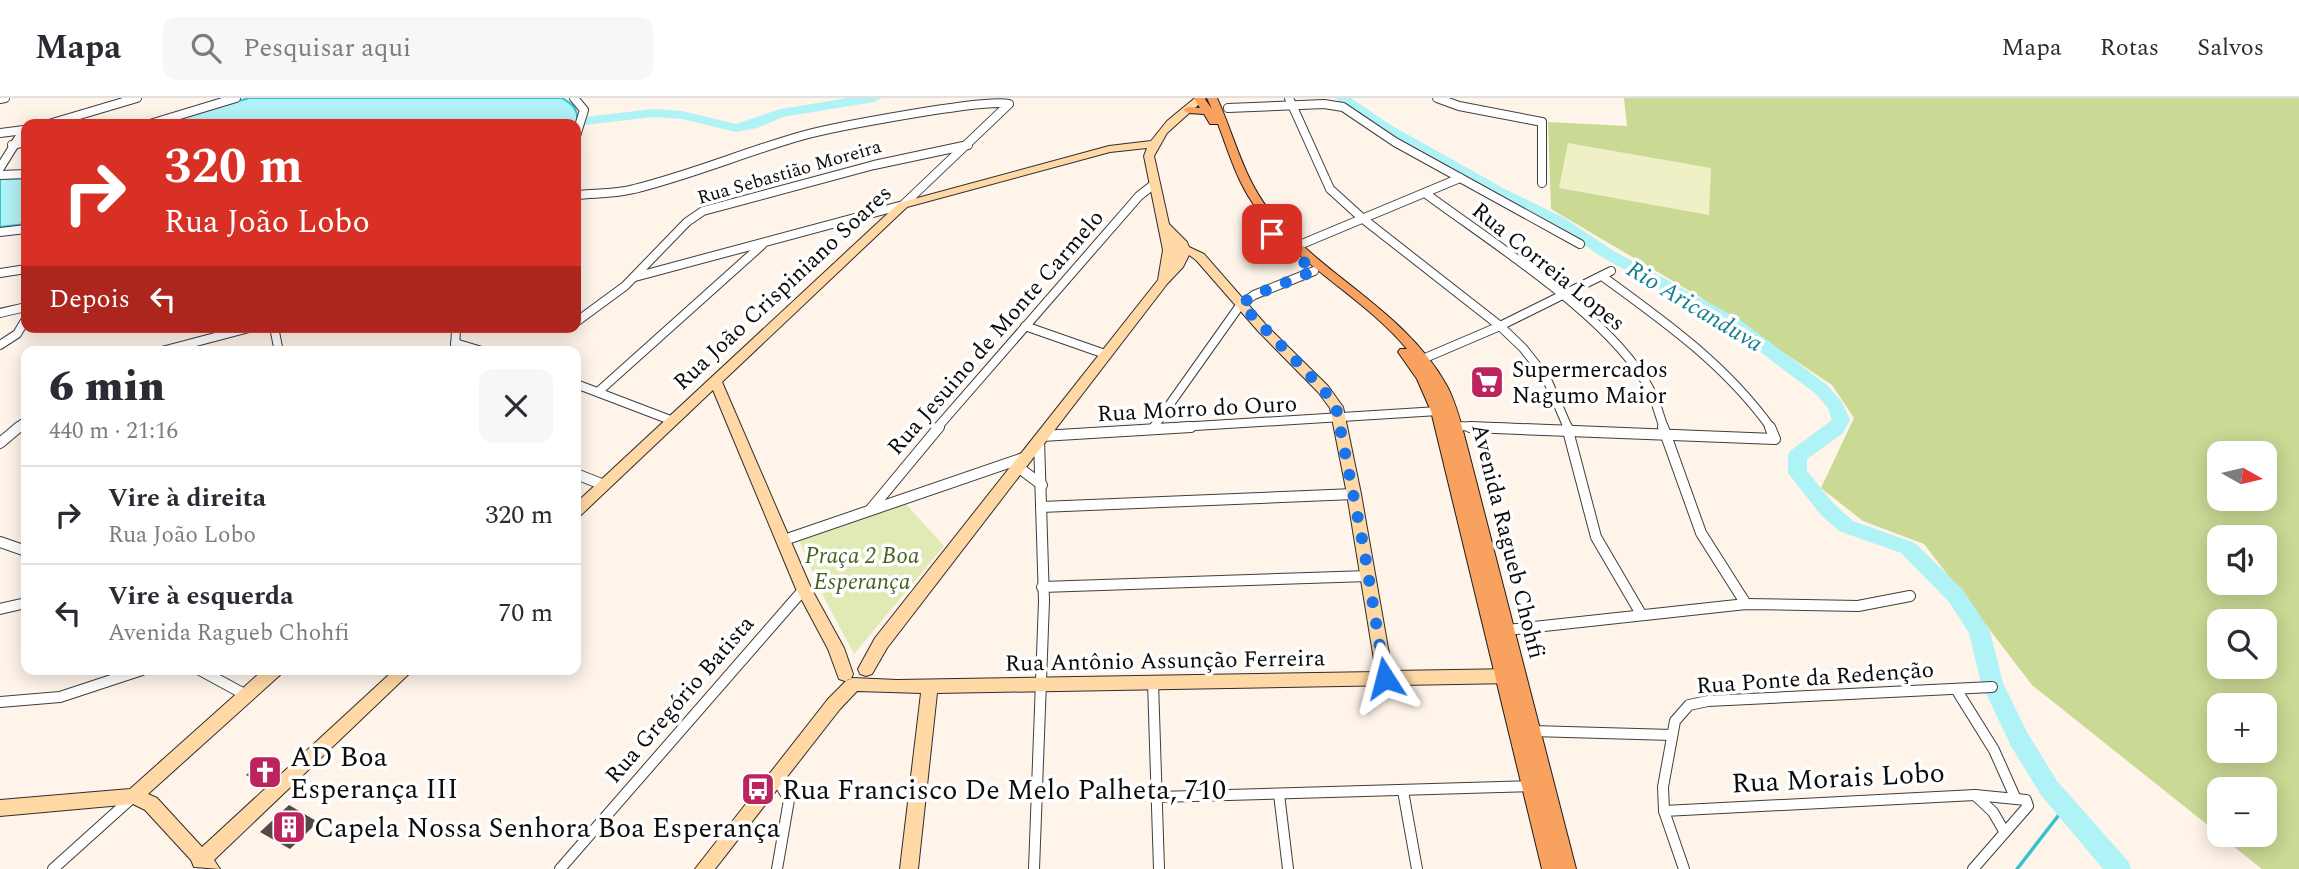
<!DOCTYPE html>
<html lang="pt">
<head>
<meta charset="utf-8">
<style>
  body { margin:0; font-family:Spectral,serif; background:#f7f7f7; color:#2b2b33; height:100vh; display:flex; flex-direction:column; font-size:26px; white-space:nowrap }
  * { box-sizing:border-box; margin:0 }
  p { font-size:23px; color:#7c7c81 }
  .icon { flex:none; width:38px; height:38px; fill:none; stroke:currentColor; stroke-width:2; stroke-linecap:round; stroke-linejoin:round }
  .map { position:relative; flex:1; overflow:hidden }
  .side { position:absolute; left:21px; top:248px; width:560px; height:329px; display:flex; flex-direction:column; background:#fff; border-radius:14px; box-shadow:0 4px 18px #0003 }
  .side>* { flex:none }
  .top-card { position:absolute; left:21px; top:21px; width:560px; height:214px; border-radius:14px; box-shadow:0 4px 18px #0003; background:#d93025; color:#fff; overflow:hidden }
  .needle { width:46px; rotate:98deg }
  .controls { position:absolute; left:2207px; top:343px; display:grid; gap:14px }
  .controls a { display:grid; place-items:center; width:70px; height:70px; border-radius:14px; background:#fff; box-shadow:0 4px 18px #0003; font-size:35px }
  .pin { position:absolute; display:grid; place-items:center; width:60px; height:60px; color:#fff; margin:-30px; border-radius:14px; box-shadow:0 4px 10px #0006 }
  .me { position:absolute; width:77px; margin:-38px; rotate:351deg; stroke-linejoin:round; filter:drop-shadow(0 0 5px #0008) }
  .turn { display:flex; align-items:center; gap:24px; height:147px; padding:0 28px; font-size:32px }
  .turn .icon { width:91px; height:91px; stroke-width:2.5 }
  .turn b { display:block; font-size:49px; line-height:60px }
  .then { display:flex; align-items:center; height:66px; padding:0 28px; background:#0003; gap:14px; font-size:26px }
  .round { display:grid; place-items:center; flex:none; width:74px; height:74px; border-radius:14px; background:#f7f7f7 }
  .overview { display:flex; align-items:center; justify-content:space-between; height:119px; padding:0 28px }
  h1 { font-size:42px; font-weight:800; line-height:52px }
  ul { padding:0; list-style:none }
  li { display:flex; align-items:center; gap:21px; height:98px; padding:0 28px; border-top:2px solid #e1e1e2 }
  li div { flex:1 }
  li b { display:block; font-size:26px }
  li em { font-style:normal }
  header { display:flex; align-items:center; gap:42px; box-sizing:border-box; height:98px; padding:0 35px; background:#fff; border-bottom:2px solid #e1e1e2 }
  header strong { font-size:33px }
  nav { display:flex; gap:38px; margin-inline-start:auto; font-size:24px }
  .search { width:490px; height:63px; background:#f7f7f7; display:flex; align-items:center; gap:18px; box-sizing:border-box; padding:0 24px; border-radius:14px; color:#7c7c81; font-size:26px }
  .map>svg:first-child { display:block }
  .green { fill:#e1e9b5 }
  .forest { fill:#cad994; fill-rule:evenodd }
  .pitch { fill:#eff0c6 }
  .water { fill:#aff3f6; stroke:#36c3cd; stroke-width:2 }
  .lines { fill:none; stroke-linecap:round; stroke-linejoin:round }
  .stream { stroke:#36c3cd; stroke-width:3.5 }
  .river { fill:#aff3f6; fill-rule:evenodd }
  .building { fill:#544948 }
  .street-far1-casing { stroke:#3f3f3f; stroke-width:10 }
  .street-casing { stroke:#3f3f3f; stroke-width:12 }
  .secondary-casing { stroke:#2e2e2e; stroke-width:2 }
  .primary-casing { stroke:#1d1d1d; stroke-width:2 }
  .street-far1 { stroke:#fff; stroke-width:8 }
  .street { stroke:#fff; stroke-width:10 }
  .secondary { fill:#ffd8a5; fill-rule:evenodd }
  .primary { fill:#f9a260; fill-rule:evenodd }
  .route { stroke:#1a73e8; stroke-width:12; stroke-dasharray:0 21.6 }
  .labels { text-anchor:middle; stroke-width:7; stroke-linejoin:round; paint-order:stroke }
  .far-street-label { font-size:19px; fill:#0c0c0c; stroke:#fff }
  .street-label { font-size:23px; fill:#0c0c0c; stroke:#fff }
  .poi-label { font-size:23px; fill:#0c0c0c; stroke:#fff; text-anchor:start }
  .park-label { font-size:23px; font-style:italic; fill:#42631c; stroke:#fff }
  .water-label { font-size:24px; font-style:italic; fill:#15828f; stroke:#fff }
  .near-poi-label { font-size:28px; fill:#0c0c0c; stroke:#fff; text-anchor:start }
  .near-street-label { font-size:28px; fill:#0c0c0c; stroke:#fff }
</style>
</head>
<body>
<header>
<strong>Mapa</strong>
<div class="search"><svg class="icon" aria-label="search" viewBox="0 0 24 24"><circle cx="10" cy="10" r="6"/><path d="M15 15l6 6"/></svg>Pesquisar aqui</div>
<nav><a>Mapa</a><a>Rotas</a><a>Salvos</a></nav>
</header>
<div class="map">
<svg width="2299" height="771" viewBox="0 0 2299 771">
  <rect width="100%" height="100%" fill="#fff4ea"/>
  <path class="green" d="M904,404L944,448L854,556L820,492L799,442Z"/>
  <path class="forest" d="M1624,0H2299V771H2262L2219,737H2264V691H2219V736L2032,587L1924,446L1863,423L1821,390L1854,320L1832,287L1700,199L1551,111L1548,24L1627,28ZM2219,355H2264V401H2219ZM2219,439H2264V485H2219ZM2219,523H2264V569H2219ZM2219,607H2264V653H2219Z"/>
  <path class="pitch" d="M1568,45L1711,70L1709,117L1559,90Z"/>
  <g class="water">
    <path d="M249,0H562C573,6 580,13 576,26H159Z"/>
    <path d="M26,80V126L0,129V81Z"/>
  </g>
  <g class="lines">
    <path class="stream" d="M2017,771L2065,709"/>
    <g class="river">
      <path d="M848,0H881L874,4L783,19L757,30L736,34L682,21L653,19L576,28L551,26L558,22L653,11L682,13L736,26L780,11Z"/>
      <path d="M1335,0H1351L1389,26L1503,90L1566,121L1612,152L1739,221L1828,288L1842,304L1850,322L1843,335L1807,361V373L1834,406L1853,423L1915,445L1963,492L1990,533L2003,585L2027,634L2057,683L2128,763L2131,771H2103L2041,697L2011,648L1981,585L1969,535L1949,504L1901,455L1839,433L1820,416L1788,375V358L1790,353L1832,322L1828,310L1816,296L1727,229L1600,158L1556,127L1493,96L1379,32Z"/>
    </g>
  </g>
  <g class="building">
    <path d="M264,661L282,671L265,687L246,677Z"/>
    <path d="M289,707L318,724L290,751L260,734Z"/>
  </g>
  <g class="lines">
    <g class="street-far1-casing">
      <g id="street-far1">
        <path d="M574,0L584,12L576,38"/>
        <path d="M1289,0L1330,91L1362,120L1500,228L1523,250L1546,279L1568,330"/>
        <path d="M1437,0L1459,8L1542,24V85"/>
        <path d="M0,1L5,0"/>
        <path d="M1228,10L1324,6L1343,9L1395,44L1580,146"/>
        <path d="M49,26L137,0"/>
        <path d="M150,26L236,0"/>
        <path d="M0,35L24,32"/>
        <path d="M12,47L26,44"/>
        <path d="M0,70L23,33"/>
        <path d="M0,77L26,76"/>
        <path d="M1425,95C1492,145 1610,218 1649,290C1656,302 1659,317 1664,330"/>
        <path d="M576,97C595,95 616,96 634,91C691,77 745,54 801,38C833,29 987,0 1009,6L903,107L635,179"/>
        <path d="M0,134L26,131"/>
        <path d="M1297,148L1460,80"/>
        <path d="M0,175L26,171"/>
        <path d="M1602,178C1664,223 1726,267 1771,330"/>
        <path d="M0,215L26,209"/>
        <path d="M576,224L625,188L687,124L703,113L874,67L968,47"/>
        <path d="M1025,228L1105,256"/>
        <path d="M274,229L279,254"/>
        <path d="M455,245L485,254"/>
        <path d="M0,247L17,236L26,221"/>
        <path d="M158,254L253,229"/>
        <path d="M455,254L456,229"/>
        <path d="M1418,263L1500,228L1611,173"/>
        <path d="M576,286L673,323"/>
        <path d="M598,294L762,147"/>
        <path d="M1455,328L1513,330"/>
        <path d="M17,330L26,323"/>
        <path d="M937,330L1139,98L1153,87"/>
        <path d="M1153,330L1241,206L1254,197L1314,173"/>
        <path d="M1163,330L1438,313"/>
      </g>
    </g>
    <g class="street-casing">
      <g id="street">
        <path d="M1470,329L1775,341L1770,329"/>
        <path d="M1567,329L1596,439L1641,516"/>
        <path d="M1663,329L1701,435L1746,506"/>
        <path d="M1153,331L1155,329"/>
        <path d="M1042,338L1191,329"/>
        <path d="M0,345L19,329"/>
        <path d="M1018,369L1042,387"/>
        <path d="M576,376L604,387"/>
        <path d="M1041,409L1354,396"/>
        <path d="M871,411L939,329"/>
        <path d="M784,442L1026,359"/>
        <path d="M0,444L26,453"/>
        <path d="M1042,489L1368,478"/>
        <path d="M0,511L26,505"/>
        <path d="M1507,532L1746,506L1858,508L1910,498"/>
        <path d="M200,572L246,597"/>
        <path d="M1153,584L1159,771"/>
        <path d="M1956,591L1994,652L2015,699"/>
        <path d="M0,604L60,599L142,572"/>
        <path d="M1532,633L1672,637"/>
        <path d="M777,681L789,702L777,771"/>
        <path d="M1403,693L1417,771"/>
        <path d="M1279,696L1288,771"/>
        <path d="M1975,697L1993,714L2004,733"/>
        <path d="M1158,699L1531,688"/>
        <path d="M1664,713L1975,697L2026,702L2028,708L1973,771"/>
        <path d="M53,771L133,699"/>
        <path d="M560,771L804,491"/>
        <path d="M1034,771L1044,503L1039,342"/>
        <path d="M1684,771L1664,713L1663,689L1675,623L1689,607L1708,603L1992,589"/>
      </g>
    </g>
    <g class="secondary-casing">
      <g id="secondary">
        <path d="M1195,0H1206L1167,35L1154,58L1169,126L1187,144L1189,149L1204,156L1266,227L1328,288L1343,309L1361,396L1392,573L1515,571L1521,573L1523,578L1521,583L1515,585L937,595L918,771H900L921,595L857,593L840,611L715,771H695L828,601L847,582L853,580L897,582L1376,574L1347,396L1330,310L1318,294L1258,233L1196,162L1189,157L1183,169L1167,186L887,550L872,576L866,578L860,576L858,571L875,540L1158,182L1163,152L1144,58L1147,50L1110,54L907,109L722,284L811,490L844,550L853,576L851,581L845,583L839,581L828,551L796,491L713,292L581,417L576,418V405L899,105L1109,48L1151,43L1167,23Z"/>
        <path d="M263,572H282L280,577L148,696L157,700L202,749L394,572H413L214,762L220,771L194,769L191,762L145,712L133,706L0,718V702L130,691Z"/>
      </g>
    </g>
    <g class="primary-casing">
      <path id="primary" d="M1194,0H1204L1212,11L1207,0H1217C1234,37 1243,79 1269,112C1321,178 1405,212 1447,288C1456,305 1461,325 1466,344L1576,771H1542L1431,313L1417,281L1398,254L1400,251H1407C1361,196 1292,165 1252,104C1236,80 1228,52 1218,26H1210L1204,16L1188,15L1183,12L1188,9L1200,10Z"/>
    </g>
    <use href="#street-far1" class="street-far1"/>
    <use href="#street" class="street"/>
    <use href="#secondary" class="secondary"/>
    <use href="#primary" class="primary"/>
  </g>
  <g class="lines">
    <path class="route" d="M1272,136L1314,173L1255,197L1241,206L1323,291L1336,309L1364,451L1385,580"/>
  </g>
  <defs>
    <g id="supermarket-square" transform="scale(1.75)"><rect x="-9" y="-9" width="18" height="18" rx="4" fill="#bc245d" stroke="#fff"/><path d="M-6-5.5h2.5l.6 2H6L4.5 2H-2.5L-4.4-4H-6ZM-1.5 3.2a1.3 1.3 0 1 0 .1 0ZM3 3.2a1.3 1.3 0 1 0 .1 0Z" fill="#fff"/></g>
    <g id="church-square" transform="scale(1.75)"><rect x="-9" y="-9" width="18" height="18" rx="4" fill="#bc245d" stroke="#fff"/><path d="M-1.2-6h2.4v3.5h3.3v2.4h-3.3V6h-2.4V-.1h-3.3v-2.4h3.3Z" fill="#fff"/></g>
    <g id="bus-square" transform="scale(1.75)"><rect x="-9" y="-9" width="18" height="18" rx="4" fill="#bc245d" stroke="#fff"/><path d="M-5-6H5V4H4V6H2V4H-2V6H-4V4H-5ZM-3.5-4V0h7V-4ZM-3.5 1.2v1.5H-2V1.2ZM2 1.2v1.5H3.5V1.2Z" fill="#fff"/></g>
    <g id="building-square" transform="scale(1.75)"><rect x="-9" y="-9" width="18" height="18" rx="4" fill="#bc245d" stroke="#fff"/><path d="M-4-6H4V6H1V3H-1V6H-4ZM-2.5-4.3h1.7v1.8h-1.7ZM.8-4.3h1.7v1.8H.8ZM-2.5-1h1.7V.8h-1.7ZM.8-1h1.7V.8H.8Z" fill="#fff"/></g>
  </defs>
  <g fill-rule="evenodd">
    <use href="#supermarket-square" x="1487" y="284"/>
    <use href="#church-square" x="265" y="674"/>
    <use href="#bus-square" x="758" y="691"/>
    <use href="#building-square" x="289" y="729"/>
  </g>
  <g class="labels">
    <g class="far-street-label">
      <text transform="translate(789 73) rotate(-16)" y="7">Rua Sebastião Moreira</text>
    </g>
    <g class="street-label">
      <text transform="translate(1549 168) rotate(39)" y="8">Rua Correia Lopes</text>
      <text transform="translate(782 189) rotate(-43)" y="8">Rua João Crispiniano Soares</text>
      <text transform="translate(995 234) rotate(-49)" y="8">Rua Jesuino de Monte Carmelo</text>
      <text transform="translate(1197 310) rotate(-3)" y="8">Rua Morro do Ouro</text>
      <text transform="translate(1509 443) rotate(76)" y="8">Avenida Ragueb Chohfi</text>
      <text transform="translate(1165 562) rotate(-1)" y="8">Rua Antônio Assunção Ferreira</text>
      <text transform="translate(1815 579) rotate(-4)" y="8">Rua Ponte da Redenção</text>
      <text transform="translate(679 601) rotate(-49)" y="8">Rua Gregório Batista</text>
    </g>
    <g class="poi-label">
      <text x="1512" y="279">Supermercados<tspan x="1512" dy="26">Nagumo Maior</tspan></text>
    </g>
    <g class="park-label">
      <text x="862" y="465">Praça 2 Boa<tspan x="862" dy="26">Esperança</tspan></text>
    </g>
    <g class="water-label">
      <text transform="translate(1695 208) rotate(31)" y="8">Rio Aricanduva</text>
    </g>
    <g class="near-poi-label">
      <text x="290" y="668">AD Boa<tspan x="290" dy="32">Esperança III</tspan></text>
      <text x="782" y="701">Rua Francisco De Melo Palheta, 710</text>
      <text x="314" y="739">Capela Nossa Senhora Boa Esperança</text>
    </g>
    <g class="near-street-label">
      <text transform="translate(1838 679) rotate(-3)" y="10">Rua Morais Lobo</text>
    </g>
  </g>
</svg>
<div class="controls">
<a><svg class="needle" viewBox="-14 -14 28 28"><path d="M0-13l5 13h-10z" fill="#e53935"/><path d="M0 13l5-13h-10z" fill="#7c7c81"/></svg></a>
<a><svg class="icon" aria-label="sound" viewBox="0 0 24 24"><path d="M4 9h4l5-4v14l-5-4H4zM17 9q2 3 0 6"/></svg></a>
<a><svg class="icon" aria-label="search" viewBox="0 0 24 24"><circle cx="10" cy="10" r="6"/><path d="M15 15l6 6"/></svg></a>
<a>+</a>
<a>−</a>
</div>
<div class="pin" style="left:1272px;top:136px;background:#d93025"><svg class="icon" aria-label="arrive" viewBox="0 0 24 24"><path d="M6 21V4h12l-3 4 3 4H6"/></svg></div>
<svg class="me" style="left:1385px;top:580px" viewBox="-20 -20 40 40"><path d="M0-17L14 15 0 8-14 15z" fill="#1a73e8" stroke="#fff" stroke-width="4"/></svg>
<div class="top-card">
<div class="turn"><svg class="icon" aria-label="right" viewBox="0 0 24 24"><path d="M7 20v-9h11M14 6l5 5-5 5"/></svg><div><b>320 m</b>Rua João Lobo</div></div>
<div class="then">Depois<svg class="icon" aria-label="left" viewBox="0 0 24 24"><path d="M17 20v-9H6M10 6l-5 5 5 5"/></svg></div>
</div>
<section class="side">
<div class="overview"><div><h1>6 min</h1><p>440 m · 21:16</p></div><a class="round"><svg class="icon" aria-label="close" viewBox="0 0 24 24"><path d="M6 6l12 12M18 6L6 18"/></svg></a></div>
<ul>
<li><svg class="icon" aria-label="right" viewBox="0 0 24 24"><path d="M7 20v-9h11M14 6l5 5-5 5"/></svg><div><b>Vire à direita</b><p>Rua João Lobo</p></div><em>320 m</em></li>
<li><svg class="icon" aria-label="left" viewBox="0 0 24 24"><path d="M17 20v-9H6M10 6l-5 5 5 5"/></svg><div><b>Vire à esquerda</b><p>Avenida Ragueb Chohfi</p></div><em>70 m</em></li>
</ul>
</section>
</div>
</body>
</html>
